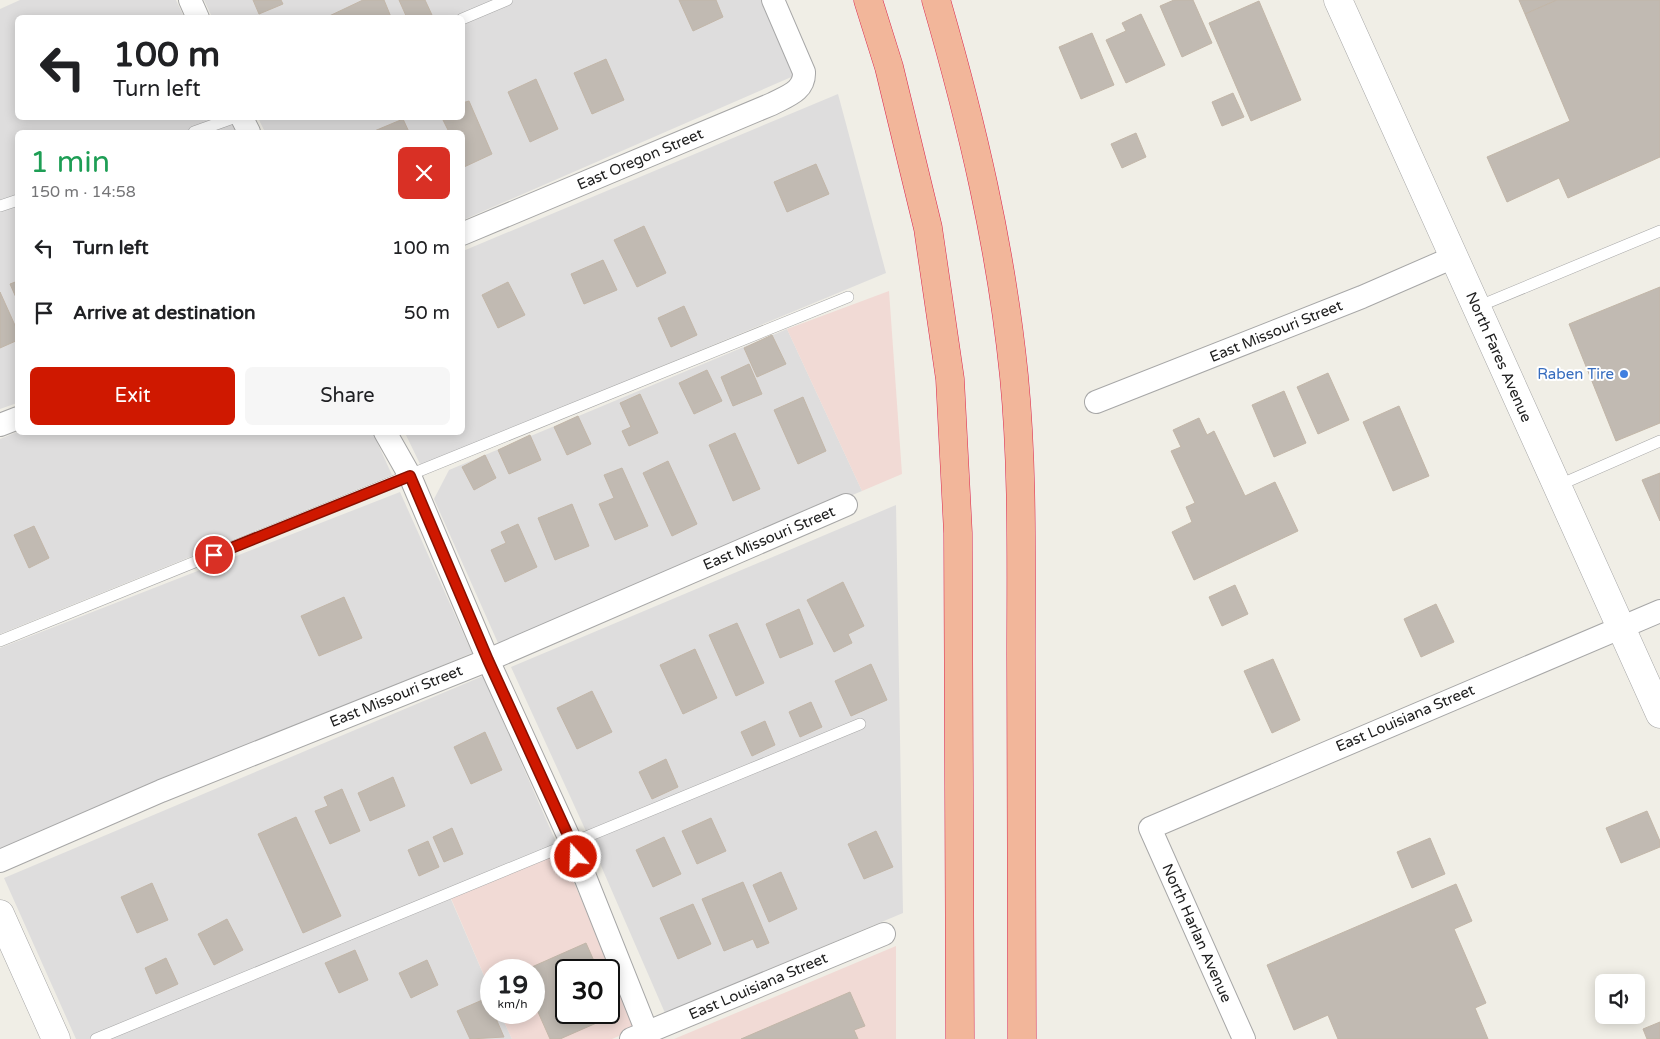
<!DOCTYPE html>
<html lang="en">
<head>
<meta charset="utf-8">
<style>
  body { margin:0; font-family:"Varela Round",sans-serif; background:#f6f6f6; color:#202124; height:100vh; display:flex; flex-direction:column; font-size:19px; white-space:nowrap }
  * { box-sizing:border-box; margin:0 }
  p { font-size:16px; color:#757577 }
  .icon { flex:none; width:28px; height:28px; fill:none; stroke:currentColor; stroke-width:2; stroke-linecap:round; stroke-linejoin:round }
  .map { position:relative; flex:1; overflow:hidden }
  .sheet { position:absolute; left:15px; top:130px; width:450px; height:305px; display:flex; flex-direction:column; background:#fff; border-radius:8px; box-shadow:0 2px 12px #0003 }
  .sheet>* { flex:none }
  .banner { position:absolute; left:15px; top:15px; width:450px; height:105px; border-radius:8px; box-shadow:0 2px 12px #0003; background:#fff; color:#202124; overflow:hidden }
  .fabs { position:absolute; left:1595px; top:974px; display:grid; gap:10px }
  .fabs a { display:grid; place-items:center; width:50px; height:50px; border-radius:8px; background:#fff; box-shadow:0 2px 12px #0003; font-size:25px }
  .speed { position:absolute; left:480px; top:959px; display:flex; gap:10px; font-size:25px; font-weight:700; text-align:center }
  .speed>* { display:grid; place-content:center; width:65px; height:65px; border-radius:50%; background:#fff; box-shadow:0 2px 12px #0003; line-height:1 }
  .speed small { font-size:12px; font-weight:400 }
  .speed .limit { border:2px solid #111; border-radius:8px; background:#fff; color:#111 }
  .pin { position:absolute; display:grid; place-items:center; width:42px; height:42px; color:#fff; margin:-21px; border:2px solid #fff; border-radius:50%; box-shadow:0 1px 5px #0007 }
  .me { position:absolute; width:55px; margin:-28px; rotate:340deg; stroke-linejoin:round; filter:drop-shadow(0 0 4px #0008) }
  .turn { display:flex; align-items:center; gap:18px; height:105px; padding:0 15px; font-size:22px }
  .turn .icon { width:65px; height:65px; stroke-width:2.5 }
  .turn b { display:block; font-size:35px; line-height:42px }
  .round { display:grid; place-items:center; flex:none; width:52px; height:52px; border-radius:8px; background:#f6f6f6 }
  .head { display:flex; align-items:center; justify-content:space-between; height:85px; padding:0 15px }
  h1 { font-size:30px; font-weight:600; line-height:38px; color:#1e9e55 }
  .button { display:flex; gap:10px; margin-top:auto; padding:10px 15px }
  .button a { flex:1; height:58px; border-radius:8px; background:#cf1800; color:#fff; font-size:20px; font-weight:600; line-height:58px; text-align:center }
  .button a+a { background:#f6f6f6; color:#202124 }
  ul { padding:0; list-style:none }
  li { display:flex; align-items:center; gap:15px; height:65px; padding:0 15px }
  li div { flex:1 }
  li b { display:block; font-size:19px }
  li em { font-style:normal }
  .map>svg:first-child { display:block }
  .residential { fill:#dedddd }
  .commercial { fill:#f1dad5; fill-rule:evenodd }
  .building { fill:#c1bab2; stroke:#c2b6a8 }
  .lines { fill:none; stroke-linecap:round; stroke-linejoin:round }
  .service-casing { stroke:#a7a7a7; stroke-width:12 }
  .minor-casing { stroke:#a7a7a7; stroke-width:24 }
  .tertiary-casing { stroke:#a7a7a7; stroke-width:29 }
  .trunk-casing { stroke:#db264f; stroke-width:29 }
  .service { stroke:#fff; stroke-width:11 }
  .minor { stroke:#fff; stroke-width:22 }
  .tertiary { stroke:#fff; stroke-width:28 }
  .trunk { stroke:#f2b69a; stroke-width:28 }
  .route-casing { stroke:#871000; stroke-width:12 }
  .route { stroke:#cf1800; stroke-width:9 }
  .shop-dot { fill:#3f7fe0; stroke:#fff; stroke-width:2 }
  .labels { text-anchor:middle; stroke-width:4; stroke-linejoin:round; paint-order:stroke }
  .street-label { font-size:15px; fill:#202020; stroke:#fff }
  .shop-label { font-size:15px; fill:#366cbe; stroke:#fff; text-anchor:end }
</style>
</head>
<body>
<div class="map">
<svg width="1660" height="1039" viewBox="0 0 1660 1039">
  <rect width="100%" height="100%" fill="#f0eee6"/>
  <g class="residential">
    <path d="M20,0H176L184,17L18,18V118H229L236,132H18L17,403L0,409V9Z"/>
    <path d="M204,0H762L796,75L463,220L462,132H265L258,118H462V18L212,17Z"/>
    <path d="M838,94L886,273L421,466L405,433L462,432L463,251Z"/>
    <path d="M787,329L862,491L498,643L434,499L449,470Z"/>
    <path d="M17,432L373,433L392,475L0,634V439Z"/>
    <path d="M400,492L472,653L0,849V648Z"/>
    <path d="M896,505L903,913L665,1013L585,829L511,667Z"/>
    <path d="M483,676L560,851L450,897L491,992V1012L500,1013L512,1039H76L4,878Z"/>
  </g>
  <g class="commercial">
    <path d="M889,291L902,474L862,491L787,329Z"/>
    <path d="M560,851L638,1028L612,1039H512L500,1013L534,1012V970H491V992L450,896ZM566,970H609V1012H566Z"/>
    <path d="M896,946V1039H674Z"/>
  </g>
  <g class="building">
    <path d="M253,0H281L283,4L259,14Z"/>
    <path d="M363,0H384L391,17L325,18Z"/>
    <path d="M399,0H425L432,15L426,18H407Z"/>
    <path d="M679,0H716L723,17L693,31Z"/>
    <path d="M1174,0H1193L1212,43L1182,57L1160,6Z"/>
    <path d="M1519,0H1557L1525,14Z"/>
    <path d="M1557,0H1660V157L1568,198L1559,178L1507,202L1487,157L1570,121L1525,14Z"/>
    <path d="M1259,1L1301,100L1251,121L1209,23Z"/>
    <path d="M1141,14L1165,65L1126,83L1106,40L1126,31L1122,23Z"/>
    <path d="M1092,33L1114,85L1081,99L1059,47Z"/>
    <path d="M606,59L624,100L592,114L574,73Z"/>
    <path d="M536,79L558,129L530,142L508,92Z"/>
    <path d="M1233,93L1244,117L1222,126L1212,102Z"/>
    <path d="M469,101L492,154L464,167L462,132H449L442,118H462V103Z"/>
    <path d="M403,119L409,132H372Z"/>
    <path d="M1136,133L1146,157L1122,168L1111,144Z"/>
    <path d="M816,164L829,194L787,212L774,182Z"/>
    <path d="M644,226L666,273L637,287L614,240Z"/>
    <path d="M603,260L617,290L584,304L571,274Z"/>
    <path d="M18,281V302L10,284Z"/>
    <path d="M508,282L525,315L498,328L482,295Z"/>
    <path d="M1660,287V423L1616,441L1569,324Z"/>
    <path d="M0,292L18,332V340L0,348Z"/>
    <path d="M684,306L697,335L671,347L658,318Z"/>
    <path d="M772,335L786,364L757,377L744,348Z"/>
    <path d="M749,364L762,394L733,406L721,377Z"/>
    <path d="M707,370L722,401L694,414L679,383Z"/>
    <path d="M1328,373L1349,420L1318,434L1297,387Z"/>
    <path d="M1284,391L1306,443L1274,457L1252,405Z"/>
    <path d="M640,394L658,433L629,446L622,431L631,427L620,403Z"/>
    <path d="M803,397L826,451L798,464L774,410Z"/>
    <path d="M1399,406L1429,476L1393,491L1363,422Z"/>
    <path d="M578,416L591,444L567,455L554,427Z"/>
    <path d="M1199,418L1207,435L1214,431L1245,496L1275,482L1298,531L1194,580L1172,532L1192,522L1186,507L1195,503L1171,451L1181,447L1173,430Z"/>
    <path d="M735,433L760,489L733,501L709,445Z"/>
    <path d="M530,435L541,460L509,474L498,450Z"/>
    <path d="M485,455L496,478L474,490L462,467Z"/>
    <path d="M668,461L697,524L672,536L643,473Z"/>
    <path d="M622,468L648,526L615,540L599,504L614,498L604,475Z"/>
    <path d="M1660,473V521L1642,480Z"/>
    <path d="M572,504L589,546L555,560L538,518Z"/>
    <path d="M518,524L537,567L505,582L491,550L506,543L501,532Z"/>
    <path d="M34,526L49,558L29,568L14,535Z"/>
    <path d="M843,582L864,626L848,634L852,643L834,652L807,600Z"/>
    <path d="M1235,585L1248,614L1222,626L1209,597Z"/>
    <path d="M344,597L362,638L319,656L301,616Z"/>
    <path d="M1436,604L1454,642L1421,657L1404,619Z"/>
    <path d="M799,609L813,644L780,658L766,624Z"/>
    <path d="M737,623L764,683L736,696L709,635Z"/>
    <path d="M695,649L717,698L683,714L660,665Z"/>
    <path d="M1273,659L1300,720L1272,733L1244,671Z"/>
    <path d="M871,664L887,700L851,716L835,681Z"/>
    <path d="M592,691L612,732L577,749L557,708Z"/>
    <path d="M811,702L822,727L800,737L789,712Z"/>
    <path d="M765,721L775,745L752,756L741,732Z"/>
    <path d="M485,732L502,770L471,784L454,747Z"/>
    <path d="M666,759L678,787L652,799L639,772Z"/>
    <path d="M393,777L405,806L370,821L358,793Z"/>
    <path d="M342,789L360,831L330,844L315,811L328,806L324,797Z"/>
    <path d="M1647,811L1660,841V847L1621,863L1606,828Z"/>
    <path d="M296,817L341,916L303,933L258,834Z"/>
    <path d="M711,818L726,851L697,864L682,831Z"/>
    <path d="M452,828L463,854L444,862L433,837Z"/>
    <path d="M876,831L893,867L864,879L848,844Z"/>
    <path d="M664,837L681,874L653,887L636,850Z"/>
    <path d="M1430,838L1445,874L1412,888L1397,852Z"/>
    <path d="M428,841L439,867L419,876L408,850Z"/>
    <path d="M781,872L797,909L769,922L753,885Z"/>
    <path d="M743,882L769,943L757,948L753,939L724,951L702,899Z"/>
    <path d="M152,883L168,920L137,933L121,897Z"/>
    <path d="M1456,884L1472,921L1454,929L1486,1003L1475,1008L1488,1039H1338L1328,1015L1294,1030L1267,965Z"/>
    <path d="M693,904L711,944L678,959L660,918Z"/>
    <path d="M227,919L243,950L214,965L198,934Z"/>
    <path d="M586,943L598,970H566V1012H609V995L617,1014L560,1039H550L534,1003V970H525Z"/>
    <path d="M355,950L368,980L339,993L325,963Z"/>
    <path d="M166,958L178,984L156,994L145,968Z"/>
    <path d="M427,960L438,985L411,998L399,973Z"/>
    <path d="M850,992L865,1026L854,1030L858,1039H741Z"/>
    <path d="M487,998L504,1037L470,1039L457,1011Z"/>
    <path d="M1660,1022V1039H1647L1643,1029Z"/>
  </g>
  <g class="lines">
    <g class="service-casing">
      <g id="service">
        <path d="M462,19L507,0"/>
        <path d="M194,132L233,118"/>
        <path d="M0,206L18,200"/>
        <path d="M1477,307L1660,231"/>
        <path d="M1557,486L1660,441"/>
        <path d="M0,641L848,297"/>
        <path d="M96,1039L860,724"/>
      </g>
    </g>
    <g class="minor-casing">
      <g id="minor">
        <path d="M190,0L198,18"/>
        <path d="M242,118L249,132"/>
        <path d="M462,234L772,104C787,96 805,91 804,72L773,0"/>
        <path d="M1096,402L1362,297L1454,257"/>
        <path d="M0,425L18,418"/>
        <path d="M385,432L410,476L488,660L572,844L647,1032"/>
        <path d="M0,861L161,791L488,660L846,505"/>
        <path d="M631,1039L884,934"/>
        <path d="M1244,1039L1150,828L1660,611"/>
      </g>
    </g>
    <g class="tertiary-casing">
      <g id="tertiary">
        <path d="M1338,0L1660,714"/>
        <path d="M0,914L56,1039"/>
      </g>
    </g>
    <g class="trunk-casing">
      <g id="trunk">
        <path d="M868,0L889,67L928,228L950,379L958,533L960,1039"/>
        <path d="M936,0C972,124 1001,247 1014,376C1023,468 1021,562 1021,655C1022,783 1022,911 1022,1039"/>
      </g>
    </g>
    <use href="#service" class="service"/>
    <use href="#minor" class="minor"/>
    <use href="#tertiary" class="tertiary"/>
    <use href="#trunk" class="trunk"/>
  </g>
  <g class="lines">
    <g class="route-casing">
      <path id="route" d="M214,555L410,476L488,660L572,844L576,857"/>
    </g>
    <use href="#route" class="route"/>
  </g>
  <circle class="shop-dot" cx="1624" cy="374" r="5"/>
  <g class="labels">
    <g class="street-label">
      <text transform="translate(640 159) rotate(-23)" y="5">East Oregon Street</text>
      <text transform="translate(1276 331) rotate(-22)" y="5">East Missouri Street</text>
      <text transform="translate(1499 357) rotate(66)" y="5">North Fares Avenue</text>
      <text transform="translate(769 538) rotate(-23)" y="5">East Missouri Street</text>
      <text transform="translate(396 696) rotate(-22)" y="5">East Missouri Street</text>
      <text transform="translate(1405 718) rotate(-23)" y="5">East Louisiana Street</text>
      <text transform="translate(1197 933) rotate(66)" y="5">North Harlan Avenue</text>
      <text transform="translate(758 986) rotate(-23)" y="5">East Louisiana Street</text>
    </g>
    <g class="shop-label">
      <text x="1614" y="379">Raben Tire</text>
    </g>
  </g>
</svg>
<div class="fabs">
<a><svg class="icon" aria-label="sound" viewBox="0 0 24 24"><path d="M4 9h4l5-4v14l-5-4H4zM17 9q2 3 0 6"/></svg></a>
</div>
<div class="speed"><div>19<small>km/h</small></div><div class="limit">30</div></div>
<div class="pin" style="left:214px;top:555px;background:#d93025"><svg class="icon" aria-label="arrive" viewBox="0 0 24 24"><path d="M6 21V4h12l-3 4 3 4H6"/></svg></div>
<svg class="me" style="left:576px;top:857px" viewBox="-20 -20 40 40"><circle r="17" fill="#cf1800" stroke="#fff" stroke-width="3"/><path d="M0-11L8 9 0 5-8 9z" fill="#fff"/></svg>
<div class="banner">
<div class="turn"><svg class="icon" aria-label="left" viewBox="0 0 24 24"><path d="M17 20v-9H6M10 6l-5 5 5 5"/></svg><div><b>100 m</b>Turn left</div></div>
</div>
<section class="sheet">
<div class="head"><div><h1>1 min</h1><p>150 m · 14:58</p></div><a class="round" style="background:#d93025;color:#fff"><svg class="icon" aria-label="close" viewBox="0 0 24 24"><path d="M6 6l12 12M18 6L6 18"/></svg></a></div>
<ul>
<li><svg class="icon" aria-label="left" viewBox="0 0 24 24"><path d="M17 20v-9H6M10 6l-5 5 5 5"/></svg><div><b>Turn left</b></div><em>100 m</em></li>
<li><svg class="icon" aria-label="arrive" viewBox="0 0 24 24"><path d="M6 21V4h12l-3 4 3 4H6"/></svg><div><b>Arrive at destination</b></div><em>50 m</em></li>
</ul>
<div class="button"><a>Exit</a><a>Share</a></div>
</section>
</div>
</body>
</html>
